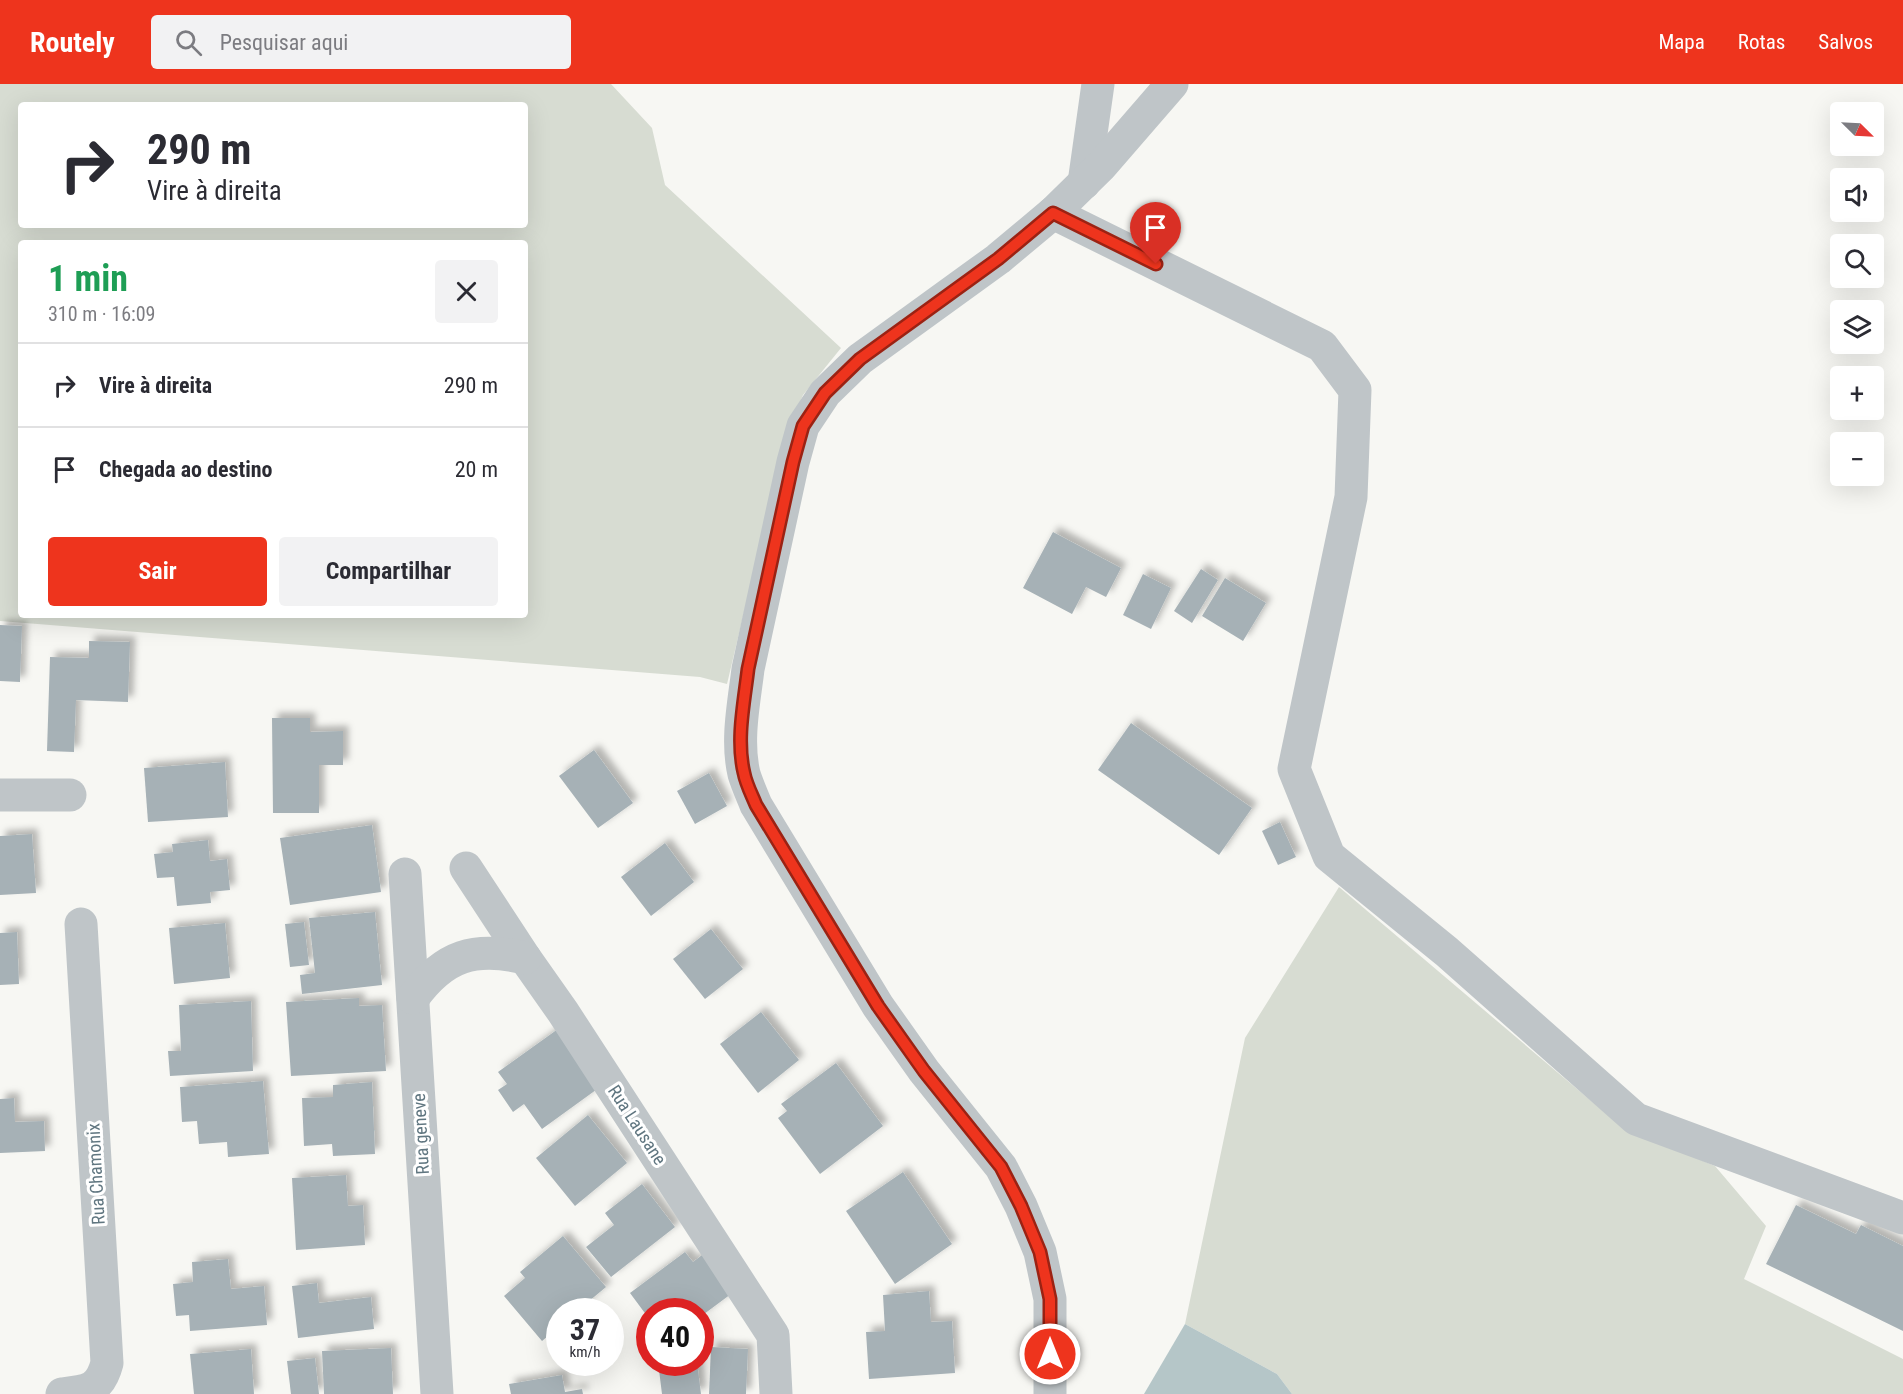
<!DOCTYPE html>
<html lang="pt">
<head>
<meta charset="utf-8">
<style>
  body { margin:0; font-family:"Roboto Condensed",sans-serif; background:#f2f2f3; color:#2b2b33; height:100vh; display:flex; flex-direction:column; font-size:22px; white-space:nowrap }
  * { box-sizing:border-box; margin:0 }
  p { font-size:20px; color:#7c7c81 }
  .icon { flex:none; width:33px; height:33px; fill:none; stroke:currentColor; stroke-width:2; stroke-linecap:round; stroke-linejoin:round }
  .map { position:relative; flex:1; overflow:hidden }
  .details { position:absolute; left:18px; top:156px; width:510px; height:378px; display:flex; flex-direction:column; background:#fff; border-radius:6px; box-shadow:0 6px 24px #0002 }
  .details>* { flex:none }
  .hud { position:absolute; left:18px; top:18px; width:510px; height:126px; border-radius:6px; box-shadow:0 6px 24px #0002; background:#fff; color:#2b2b33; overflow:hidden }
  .needle { width:39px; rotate:114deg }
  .tools { position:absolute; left:1830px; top:18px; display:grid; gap:12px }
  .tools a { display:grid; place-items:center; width:54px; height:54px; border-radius:6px; background:#fff; box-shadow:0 6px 24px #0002; font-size:30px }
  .speed { position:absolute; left:546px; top:1214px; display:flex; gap:12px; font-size:30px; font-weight:700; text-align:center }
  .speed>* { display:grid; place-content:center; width:78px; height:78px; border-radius:50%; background:#fff; box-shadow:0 6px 24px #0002; line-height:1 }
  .speed small { font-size:15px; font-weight:400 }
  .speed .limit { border:9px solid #d22; background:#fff; color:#111 }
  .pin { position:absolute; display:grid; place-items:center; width:51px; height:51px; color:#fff; margin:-62px -26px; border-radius:50% 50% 50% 0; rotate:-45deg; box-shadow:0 0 6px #0007 }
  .pin .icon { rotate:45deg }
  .me { position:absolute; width:66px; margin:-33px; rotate:0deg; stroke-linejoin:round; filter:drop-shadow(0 0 4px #0008) }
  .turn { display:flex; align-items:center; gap:21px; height:126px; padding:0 30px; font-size:27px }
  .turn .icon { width:78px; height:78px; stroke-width:2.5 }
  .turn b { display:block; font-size:42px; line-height:51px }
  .round { display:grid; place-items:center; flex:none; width:63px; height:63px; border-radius:6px; background:#f2f2f3 }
  .summary { display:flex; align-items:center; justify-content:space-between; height:102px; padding:0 30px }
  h1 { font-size:36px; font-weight:700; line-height:45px; color:#1e9e55 }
  .action { display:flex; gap:12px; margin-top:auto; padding:12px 30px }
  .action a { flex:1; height:69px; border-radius:6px; background:#ee341d; color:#fff; font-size:24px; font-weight:700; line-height:69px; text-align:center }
  .action a+a { background:#f2f2f3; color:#2b2b33 }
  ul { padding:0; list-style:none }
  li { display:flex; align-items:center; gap:18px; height:84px; padding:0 30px; border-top:2px solid #e1e1e2 }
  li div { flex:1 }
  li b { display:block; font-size:22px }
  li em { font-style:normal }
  header { display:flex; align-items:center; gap:36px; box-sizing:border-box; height:84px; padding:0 30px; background:#ee341d; color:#fff }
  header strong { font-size:28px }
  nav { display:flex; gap:33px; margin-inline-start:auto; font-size:21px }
  .search { width:420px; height:54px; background:#f2f2f3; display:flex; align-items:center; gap:15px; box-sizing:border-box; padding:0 21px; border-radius:6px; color:#7c7c81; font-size:22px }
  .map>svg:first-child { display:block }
  .green { fill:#d7dcd2; fill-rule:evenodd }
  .water { fill:#b5c6c8 }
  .building { fill:#a6b1b6; filter:url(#shadow) }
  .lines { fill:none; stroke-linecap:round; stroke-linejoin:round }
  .minor { stroke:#bfc5c8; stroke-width:33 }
  .route-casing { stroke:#9b2213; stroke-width:15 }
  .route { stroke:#ee341d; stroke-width:10 }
  .labels { text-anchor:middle; stroke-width:6; stroke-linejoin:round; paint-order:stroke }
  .street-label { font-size:18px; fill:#607680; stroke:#fff }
</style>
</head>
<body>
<header>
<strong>Routely</strong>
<div class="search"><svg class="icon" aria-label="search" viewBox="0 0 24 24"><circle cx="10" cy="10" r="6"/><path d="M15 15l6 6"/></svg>Pesquisar aqui</div>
<nav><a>Mapa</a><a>Rotas</a><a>Salvos</a></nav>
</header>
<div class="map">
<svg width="1903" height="1310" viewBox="0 0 1903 1310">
  <defs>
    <filter id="shadow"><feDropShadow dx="5.5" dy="-5.5" stdDeviation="3" flood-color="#0004"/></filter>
  </defs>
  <rect width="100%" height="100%" fill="#f7f7f3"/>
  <g class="green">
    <path d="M0,0H611L652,44L665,101L841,264L803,311L787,347L727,600L700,593L0,537ZM21,21H525V141H21ZM21,159H525V531H21Z"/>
    <path d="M1339,803L1622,1043L1715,1082L1766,1142L1744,1195L1903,1275V1310H1292L1277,1290L1185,1240L1245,954Z"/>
  </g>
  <path class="water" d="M1185,1240L1277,1290L1292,1310H1144Z"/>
  <g class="building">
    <path d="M1053,448L1121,484L1106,513L1086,503L1072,530L1023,504Z"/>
    <path d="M1201,485L1218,496L1192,539L1174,527Z"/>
    <path d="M1143,490L1171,504L1151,545L1123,531Z"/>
    <path d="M1225,494L1266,519L1243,557L1202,532Z"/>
    <path d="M0,541L22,542L20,598L0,597Z"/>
    <path d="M89,557L130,558L128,618L76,616L74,668L47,667L50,573L89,574Z"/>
    <path d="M272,634H310V648L343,647V681H319V729H273Z"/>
    <path d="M1131,639L1252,724L1219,771L1098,686Z"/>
    <path d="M594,666L633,719L598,744L559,692Z"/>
    <path d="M225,678L228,733L148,738L144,684Z"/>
    <path d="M709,689L727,722L695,740L677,707Z"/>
    <path d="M1280,738L1296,773L1278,781L1262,747Z"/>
    <path d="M372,741L381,808L290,821L280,754Z"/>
    <path d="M32,750L36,809L0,811V752Z"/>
    <path d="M208,756L210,777L227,775L230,806L210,808L211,819L177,822L174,793L157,794L154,770L173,768L172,760Z"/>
    <path d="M665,759L694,798L651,832L621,793Z"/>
    <path d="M375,828L382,901L302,910L300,891L315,889L309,834Z"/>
    <path d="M304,838L309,881L290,883L285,840Z"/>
    <path d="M225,839L230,894L174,900L169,844Z"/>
    <path d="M711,845L743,885L705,915L673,875Z"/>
    <path d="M17,848L19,900L0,901V849Z"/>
    <path d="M359,914V922L382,921L386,987L291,992L286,918Z"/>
    <path d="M251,917L253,987L170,992L168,967H181L179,921Z"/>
    <path d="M761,928L799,976L758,1009L720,960Z"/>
    <path d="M558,945L600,1003L542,1045L524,1020L513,1028L498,1006L507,1000L498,988Z"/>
    <path d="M836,979L883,1042L820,1090L778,1034L787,1027L781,1020Z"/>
    <path d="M263,997L269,1070L228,1073L227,1058L199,1060L197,1037L182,1038L180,1003Z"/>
    <path d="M372,998L375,1070L333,1072L332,1060L304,1062L302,1014L333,1013V1001Z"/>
    <path d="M14,1014L15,1038L44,1037L45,1067L0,1069V1015Z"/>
    <path d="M588,1031L627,1079L575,1122L536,1074Z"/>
    <path d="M903,1088L952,1160L895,1200L846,1127Z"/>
    <path d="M346,1091L348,1122L363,1121L365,1161L296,1166L292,1094Z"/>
    <path d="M642,1100L675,1143L611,1193L586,1163L614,1141L605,1129Z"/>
    <path d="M1796,1121L1856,1150L1861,1141L1903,1162V1247L1766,1180Z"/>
    <path d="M563,1152L606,1203L577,1227H560V1242L542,1257L504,1212L525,1194L520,1188Z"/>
    <path d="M685,1168L693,1178L706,1168L735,1207L700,1233V1227H650V1236L630,1209Z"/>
    <path d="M228,1175L231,1205L264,1202L267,1241L190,1247L189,1231L176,1232L173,1200L193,1198L192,1178Z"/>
    <path d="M317,1199L319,1219L371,1213L374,1245L298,1254L292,1202Z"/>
    <path d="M929,1207L931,1238L952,1237L955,1289L869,1295L866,1248L885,1247L883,1211Z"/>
    <path d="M711,1263L748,1265L746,1310H709Z"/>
    <path d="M391,1264L393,1310H324L322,1267Z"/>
    <path d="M251,1265L254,1310H194L190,1270Z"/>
    <path d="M315,1274L319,1310H291L287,1277Z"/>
    <path d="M658,1278H697L701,1310H662Z"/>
    <path d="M562,1291L565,1308L582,1305L583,1310H511L509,1300Z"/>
  </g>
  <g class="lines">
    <g class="minor">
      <path d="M1084,99L1098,0"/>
      <path d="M1053,129L1322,262L1355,306L1351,413L1294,685L1329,772L1447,868L1636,1035L1903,1134"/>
      <path d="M0,711H70"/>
      <path d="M466,784L525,874L563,928L773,1251L776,1310"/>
      <path d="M405,790L437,1310"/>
      <path d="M413,914C444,871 475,862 525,874"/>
      <path d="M62,1310C88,1307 100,1306 107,1279L81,840"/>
      <path d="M1050,1310V1215L1040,1168L1021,1122L1001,1083L924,987L878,922L756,721C752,711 747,700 744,690C736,656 744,619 748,585L793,378L803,342L825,309L860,275L998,175L1053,129L1101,82L1172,0"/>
    </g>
  </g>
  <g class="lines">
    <g class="route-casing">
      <path id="route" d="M1050,1270V1215L1040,1168L1021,1122L1001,1083L924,987L878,922L756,721C752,711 746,700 744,689C736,656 744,619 748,585L793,378L803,342L825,309L860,275L998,175L1053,129L1156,180"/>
    </g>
    <use href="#route" class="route"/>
  </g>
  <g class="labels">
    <g class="street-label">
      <text transform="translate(637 1041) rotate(57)" y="6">Rua Lausane</text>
      <text transform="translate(421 1050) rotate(-93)" y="6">Rua geneve</text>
      <text transform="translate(96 1090) rotate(-93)" y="6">Rua Chamonix</text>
    </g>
  </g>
</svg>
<div class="tools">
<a><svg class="needle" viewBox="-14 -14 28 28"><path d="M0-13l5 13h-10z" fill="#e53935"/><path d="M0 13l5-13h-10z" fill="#7c7c81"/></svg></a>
<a><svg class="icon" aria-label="sound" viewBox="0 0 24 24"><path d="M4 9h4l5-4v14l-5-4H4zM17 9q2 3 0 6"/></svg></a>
<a><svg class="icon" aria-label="search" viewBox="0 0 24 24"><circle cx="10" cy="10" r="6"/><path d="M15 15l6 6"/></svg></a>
<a><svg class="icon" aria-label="layers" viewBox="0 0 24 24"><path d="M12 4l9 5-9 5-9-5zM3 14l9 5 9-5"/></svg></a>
<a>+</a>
<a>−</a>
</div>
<div class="speed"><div>37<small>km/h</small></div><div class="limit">40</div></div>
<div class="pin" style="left:1156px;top:180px;background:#d93025"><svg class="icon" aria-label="arrive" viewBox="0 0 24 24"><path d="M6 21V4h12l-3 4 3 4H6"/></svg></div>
<svg class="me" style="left:1050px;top:1270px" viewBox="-20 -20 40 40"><circle r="17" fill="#ee341d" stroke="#fff" stroke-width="3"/><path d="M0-11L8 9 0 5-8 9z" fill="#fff"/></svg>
<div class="hud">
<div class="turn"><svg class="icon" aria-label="right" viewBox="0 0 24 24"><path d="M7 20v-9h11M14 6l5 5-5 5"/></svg><div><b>290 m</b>Vire à direita</div></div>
</div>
<section class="details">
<div class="summary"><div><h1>1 min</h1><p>310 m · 16:09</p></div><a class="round"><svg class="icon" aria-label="close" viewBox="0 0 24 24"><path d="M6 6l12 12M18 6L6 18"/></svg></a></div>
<ul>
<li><svg class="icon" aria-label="right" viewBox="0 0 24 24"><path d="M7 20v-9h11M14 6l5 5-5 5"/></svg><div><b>Vire à direita</b></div><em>290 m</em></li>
<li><svg class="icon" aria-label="arrive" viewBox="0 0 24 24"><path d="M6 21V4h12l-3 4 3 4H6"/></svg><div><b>Chegada ao destino</b></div><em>20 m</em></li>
</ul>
<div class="action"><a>Sair</a><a>Compartilhar</a></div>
</section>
</div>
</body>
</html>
